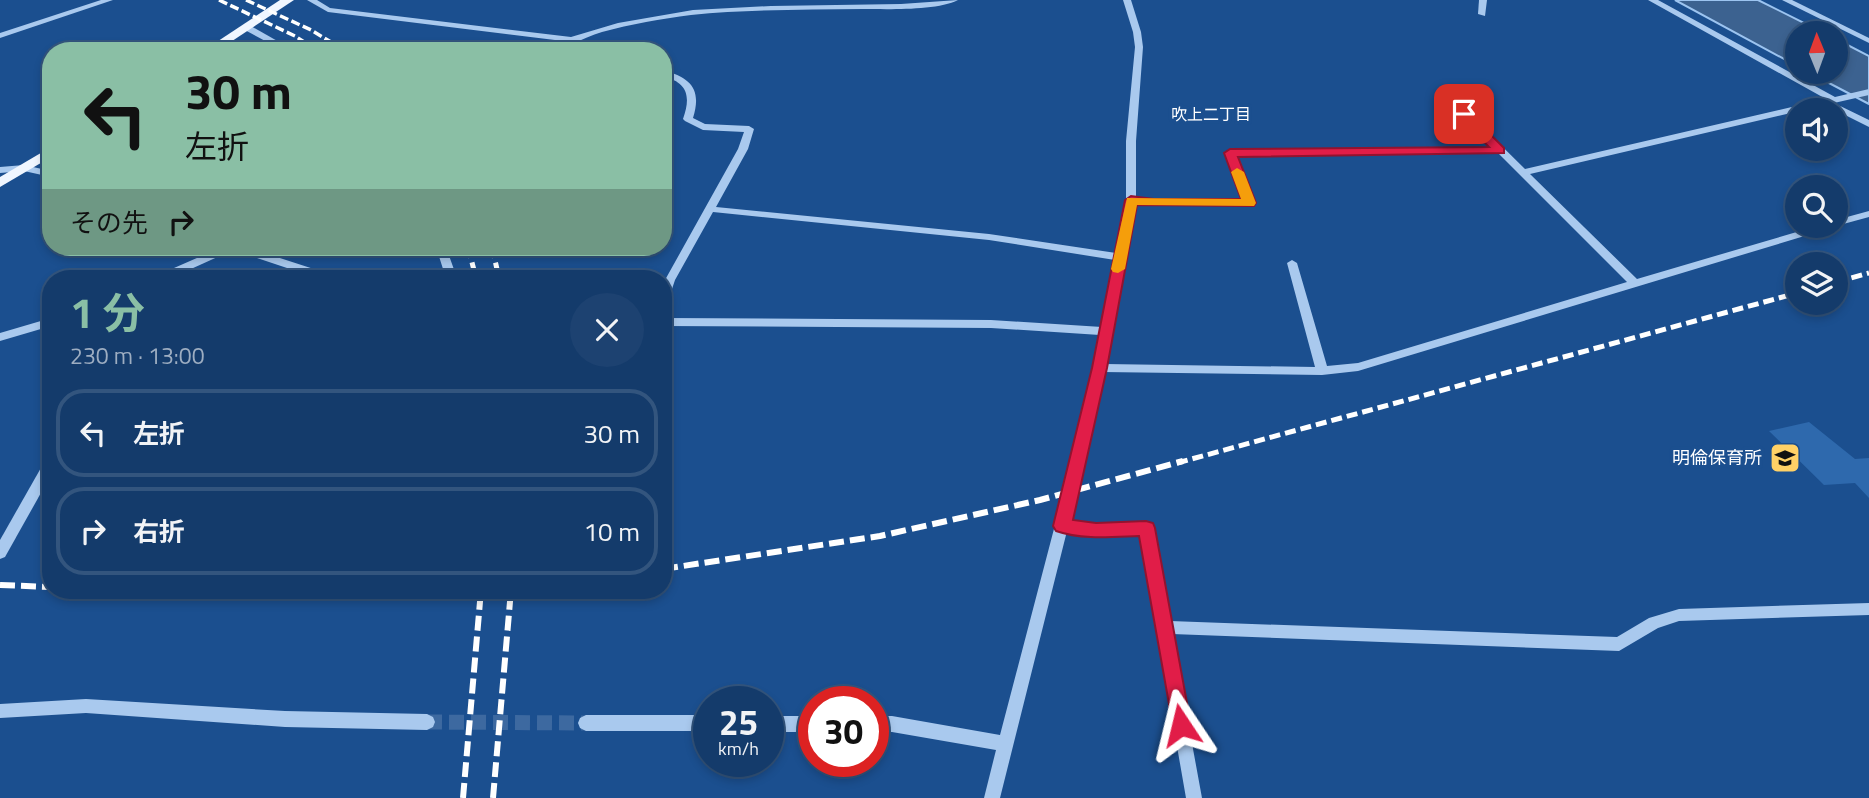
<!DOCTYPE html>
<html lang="ja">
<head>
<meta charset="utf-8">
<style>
  body { margin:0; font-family:"Titillium Web","Noto Sans JP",sans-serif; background:#1d4271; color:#f1f3f6; height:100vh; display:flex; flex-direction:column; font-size:26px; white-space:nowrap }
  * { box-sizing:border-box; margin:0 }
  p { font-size:23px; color:#9dadc1 }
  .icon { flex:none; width:38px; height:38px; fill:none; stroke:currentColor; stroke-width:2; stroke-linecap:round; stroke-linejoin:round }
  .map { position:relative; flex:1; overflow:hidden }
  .side { position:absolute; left:42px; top:270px; width:630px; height:329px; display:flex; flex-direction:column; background:#143b6b; border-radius:28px; box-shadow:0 4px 10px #0003,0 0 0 2px #33557e }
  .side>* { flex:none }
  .top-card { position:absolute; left:42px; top:42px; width:630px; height:214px; border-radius:28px; box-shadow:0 4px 10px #0003,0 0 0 2px #33557e; background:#8abfa5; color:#111; overflow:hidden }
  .needle { width:46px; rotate:359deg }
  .fabs { position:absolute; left:1785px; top:21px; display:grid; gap:14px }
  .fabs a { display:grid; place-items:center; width:63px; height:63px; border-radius:50%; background:#143b6b; box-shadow:0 4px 10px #0003,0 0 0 2px #33557e; font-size:35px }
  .speed { position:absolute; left:693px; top:686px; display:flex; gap:14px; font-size:35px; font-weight:700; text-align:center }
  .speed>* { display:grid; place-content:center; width:91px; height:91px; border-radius:50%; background:#143b6b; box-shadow:0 4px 10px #0003,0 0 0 2px #33557e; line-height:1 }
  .speed small { font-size:18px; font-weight:400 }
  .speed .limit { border:10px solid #d22; background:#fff; color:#111 }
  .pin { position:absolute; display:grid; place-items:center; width:60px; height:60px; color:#fff; margin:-30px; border-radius:14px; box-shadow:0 4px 10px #0006 }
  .me { position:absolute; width:77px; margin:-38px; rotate:350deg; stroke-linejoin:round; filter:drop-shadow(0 0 5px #0008) }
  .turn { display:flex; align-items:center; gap:24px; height:147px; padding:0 28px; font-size:32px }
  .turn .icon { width:91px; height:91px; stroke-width:2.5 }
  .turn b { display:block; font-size:49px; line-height:60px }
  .then { display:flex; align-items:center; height:66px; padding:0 28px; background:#0003; gap:14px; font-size:26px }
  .round { display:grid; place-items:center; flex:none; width:74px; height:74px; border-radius:37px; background:#1d4271 }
  .headline { display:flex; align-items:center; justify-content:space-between; height:119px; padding:0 28px }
  h1 { font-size:42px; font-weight:700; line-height:52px; color:#8abfa5 }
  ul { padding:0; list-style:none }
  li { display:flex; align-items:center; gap:21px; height:88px; margin:0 14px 10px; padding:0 14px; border:4px solid #33557e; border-radius:28px }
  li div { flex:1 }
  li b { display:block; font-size:26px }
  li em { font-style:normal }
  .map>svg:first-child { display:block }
  .green { fill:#2e69ad }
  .water { fill:#3c6290; stroke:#9cc4f0; stroke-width:2 }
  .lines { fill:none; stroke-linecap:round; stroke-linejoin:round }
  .minor-tunnel { stroke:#3d69a0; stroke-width:15; stroke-dasharray:15 7; stroke-linecap:butt }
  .minor { fill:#a9c9ee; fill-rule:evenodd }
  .major { fill:#f0f6ff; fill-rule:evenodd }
  .rail-far2 { stroke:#fff; stroke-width:3.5; stroke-dasharray:9 3.5; stroke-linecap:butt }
  .rail-far1 { stroke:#fff; stroke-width:5; stroke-dasharray:11 5; stroke-linecap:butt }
  .rail { stroke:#fff; stroke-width:6; stroke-dasharray:15 6; stroke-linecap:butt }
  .route { fill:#e11d48; stroke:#92132f; stroke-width:2 }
  .slow { fill:#f59e0b }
  .labels { text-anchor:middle; stroke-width:7; stroke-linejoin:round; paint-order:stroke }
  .far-neighbourhood-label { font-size:16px; fill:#fff; stroke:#1b4f8f }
  .poi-label { font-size:18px; fill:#fff; stroke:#1b4f8f; text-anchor:end }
</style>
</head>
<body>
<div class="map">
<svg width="1869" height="798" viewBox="0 0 1869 798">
  <rect width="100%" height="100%" fill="#1b4f8f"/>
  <path class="green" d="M1809,422L1855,459L1869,458V498L1855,483L1824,485L1769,431Z"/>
  <g class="water">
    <path d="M1675,0H1758L1824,33H1797V66Z"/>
    <path d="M1836,39L1869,56V104L1808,72H1836Z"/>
  </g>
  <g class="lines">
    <path class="minor-tunnel" d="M427,722L586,723"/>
    <g class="minor">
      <path d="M101,0H113L0,38V33Z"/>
      <path d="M307,0H317L330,8L571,37L618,23L693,10L771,6L901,4L958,0C937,11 887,9 863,9C806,10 748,9 691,15C661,19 631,24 602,32C582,38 562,51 541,51L563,41L328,12Z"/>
      <path d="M1123,0H1131L1141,32L1143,47L1136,141V198L1154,200H1243L1225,153L1230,150L1492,147L1444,99V95H1450L1525,169L1826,99L1648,0H1658L1835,97L1869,89V95L1834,103L1869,120V127L1825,105L1530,174L1637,279L1817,226H1832L1831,228L1358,371L1322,375L1103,372L1070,521L1096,524L1146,522L1151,524L1170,621L1617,637L1649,618L1679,609L1869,603V615L1679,621L1658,628L1619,651L1172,634L1202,798H1186L1140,534L1096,536L1067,531L1000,798H984L996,750L892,732H873V716H892L1000,735L1055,525L1100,335L991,328L663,326V318L991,320L1102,327L1115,260L989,240L713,212L675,280L669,298L663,302L665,280L738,149L744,132L703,130L685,121L683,119C691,96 688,83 663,76V70C691,78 702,89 693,118L705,124L749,126L754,129L748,149L716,207L989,234L1116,253L1126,200V141L1135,47L1133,32ZM1498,153L1627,282L1358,363L1327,366L1297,263L1292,260L1287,263L1315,367L1105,364L1135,204L1154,206L1253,205L1254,203L1236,156Z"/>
      <path d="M1479,0H1487L1485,16L1478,14Z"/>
      <path d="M1782,0H1792L1869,38V43Z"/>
      <path d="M243,25H249L295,51H284L243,29Z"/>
      <path d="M24,165L51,171V177L24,171L0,173V167Z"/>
      <path d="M1869,211V217L1836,226H1834L1836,220Z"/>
      <path d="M222,247H246L323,272H444L436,247H446L457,278H317L233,250L171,278H157L158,275Z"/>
      <path d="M51,318V326L0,341V333Z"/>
      <path d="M51,458V475L5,557L0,559V540L46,459Z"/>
      <path d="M86,699L285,711L427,714L433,717L435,722L433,727L427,730L285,727L86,713L0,718V704Z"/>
      <path d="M586,715H709V731H586L580,728L578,723L580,718Z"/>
      <rect x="768" y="716" width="46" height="16"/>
    </g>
    <g class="major">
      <path d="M280,0H294L217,51H203Z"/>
      <path d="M51,147V157L0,187V177Z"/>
    </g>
    <g class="rail-far2">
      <path d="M219,0L295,36L318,51"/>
      <path d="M246,0L311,30L346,51"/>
    </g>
    <g class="rail-far1">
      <path d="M468,247L476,278"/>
      <path d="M492,247L499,278"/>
      <path d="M1836,282L1869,273"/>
      <path d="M1177,463L1797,293"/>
    </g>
    <g class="rail">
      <path d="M663,569L880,536L1040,500L1183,461"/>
      <path d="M0,585L51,587"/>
      <path d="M118,590H353"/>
      <path d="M463,798L481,590"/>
      <path d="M493,798L511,590"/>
    </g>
  </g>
  <path class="route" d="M1460,112H1468L1504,148V153L1238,157L1256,203L1254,206L1137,205L1107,368L1073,520L1096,523L1146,521L1153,523L1155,528L1191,725L1188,732L1181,735L1174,732L1139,536C1111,537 1082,540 1056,531L1053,526L1092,368L1125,200L1131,196L1154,199H1241L1224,153L1230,149L1489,147L1460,117Z"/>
  <path class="slow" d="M1237,168L1244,172L1256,203L1254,206L1137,205L1125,269L1118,273L1113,272L1111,269L1127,198L1241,199L1231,172Z"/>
  <defs>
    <g id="school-square" transform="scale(1.575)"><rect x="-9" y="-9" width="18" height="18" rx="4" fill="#ffd166" stroke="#1b4f8f"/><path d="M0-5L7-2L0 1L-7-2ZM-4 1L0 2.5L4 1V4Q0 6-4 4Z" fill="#111"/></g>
  </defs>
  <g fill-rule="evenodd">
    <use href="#school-square" x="1785" y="458"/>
  </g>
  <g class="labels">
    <g class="far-neighbourhood-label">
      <text x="1211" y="120">吹上二丁目</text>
    </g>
    <g class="poi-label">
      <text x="1762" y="464">明倫保育所</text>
    </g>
  </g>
</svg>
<div class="fabs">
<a><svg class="needle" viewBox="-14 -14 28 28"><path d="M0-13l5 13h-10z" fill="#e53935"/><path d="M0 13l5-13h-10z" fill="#9dadc1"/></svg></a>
<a><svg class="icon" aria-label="sound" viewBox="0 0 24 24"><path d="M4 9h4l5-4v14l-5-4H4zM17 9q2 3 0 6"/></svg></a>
<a><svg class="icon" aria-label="search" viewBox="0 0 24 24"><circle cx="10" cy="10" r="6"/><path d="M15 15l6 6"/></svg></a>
<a><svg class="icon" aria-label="layers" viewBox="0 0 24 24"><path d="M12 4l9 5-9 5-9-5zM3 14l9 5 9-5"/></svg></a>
</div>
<div class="speed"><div>25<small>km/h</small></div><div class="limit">30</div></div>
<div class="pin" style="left:1464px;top:114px;background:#d93025"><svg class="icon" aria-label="arrive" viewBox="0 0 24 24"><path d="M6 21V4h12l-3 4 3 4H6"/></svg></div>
<svg class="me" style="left:1181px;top:725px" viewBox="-20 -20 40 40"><path d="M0-17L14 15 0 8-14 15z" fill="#e11d48" stroke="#fff" stroke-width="4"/></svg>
<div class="top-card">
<div class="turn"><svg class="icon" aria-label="left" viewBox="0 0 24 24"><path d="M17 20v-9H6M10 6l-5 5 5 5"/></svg><div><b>30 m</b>左折</div></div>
<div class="then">その先<svg class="icon" aria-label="right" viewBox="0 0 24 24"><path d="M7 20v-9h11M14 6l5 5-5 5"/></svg></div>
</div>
<section class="side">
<div class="headline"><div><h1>1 分</h1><p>230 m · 13:00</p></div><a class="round"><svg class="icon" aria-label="close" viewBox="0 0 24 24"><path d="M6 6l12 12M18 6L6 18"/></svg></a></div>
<ul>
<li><svg class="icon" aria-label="left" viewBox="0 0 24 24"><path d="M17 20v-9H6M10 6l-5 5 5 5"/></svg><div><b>左折</b></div><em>30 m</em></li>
<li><svg class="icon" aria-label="right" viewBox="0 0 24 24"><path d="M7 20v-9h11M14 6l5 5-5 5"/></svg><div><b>右折</b></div><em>10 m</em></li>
</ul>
</section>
</div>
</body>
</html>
